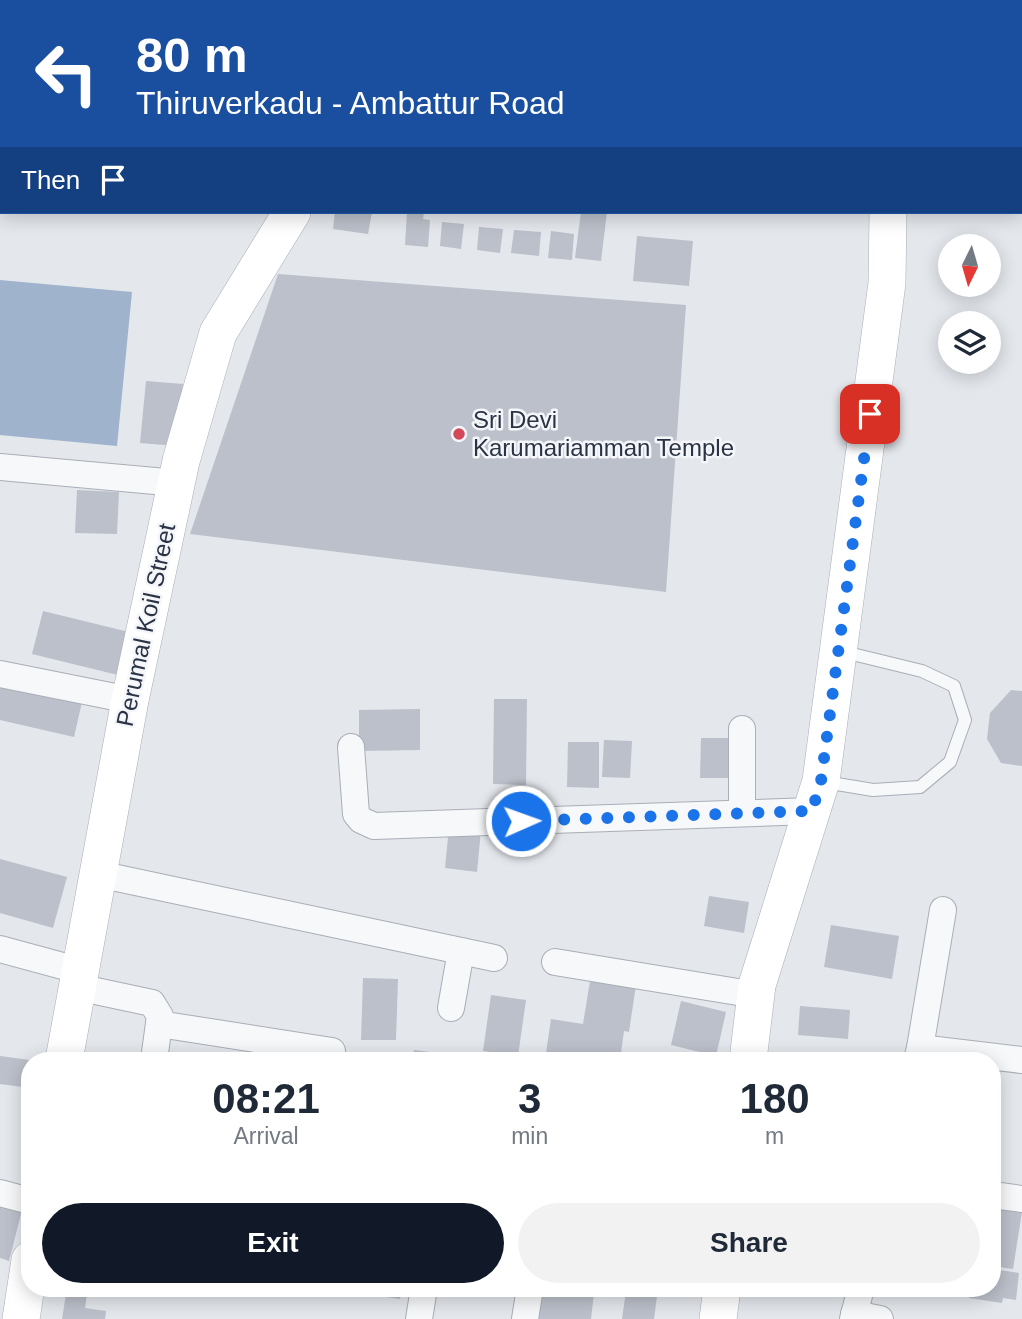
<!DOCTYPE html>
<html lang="en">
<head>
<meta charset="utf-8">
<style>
  body { margin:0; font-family:Helvetica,sans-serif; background:#f2f2f3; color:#1f2937; height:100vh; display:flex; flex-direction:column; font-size:26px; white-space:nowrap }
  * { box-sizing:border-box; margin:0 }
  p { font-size:23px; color:#747a83 }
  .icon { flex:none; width:38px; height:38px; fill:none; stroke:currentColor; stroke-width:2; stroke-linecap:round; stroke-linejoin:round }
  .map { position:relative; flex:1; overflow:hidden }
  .drawer { position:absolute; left:21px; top:1052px; width:980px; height:245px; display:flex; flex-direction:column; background:#fff; border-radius:28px; box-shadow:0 4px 18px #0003 }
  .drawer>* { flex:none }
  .hud { position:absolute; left:0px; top:0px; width:1022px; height:214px; box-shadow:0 4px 18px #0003; background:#1a4fa0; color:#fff; overflow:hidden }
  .needle { width:46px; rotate:185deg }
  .fabs { position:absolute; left:938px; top:234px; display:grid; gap:14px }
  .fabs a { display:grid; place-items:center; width:63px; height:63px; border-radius:50%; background:#fff; box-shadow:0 4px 18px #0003; font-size:35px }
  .pin { position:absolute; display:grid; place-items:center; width:60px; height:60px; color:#fff; margin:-30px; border-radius:14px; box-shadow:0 4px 10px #0006 }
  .me { position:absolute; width:77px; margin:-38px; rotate:88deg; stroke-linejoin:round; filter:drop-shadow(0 0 5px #0008) }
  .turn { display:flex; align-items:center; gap:24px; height:147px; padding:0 21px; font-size:32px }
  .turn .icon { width:91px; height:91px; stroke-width:2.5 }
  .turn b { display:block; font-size:49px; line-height:60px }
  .then { display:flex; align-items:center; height:66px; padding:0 21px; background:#0003; gap:14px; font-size:26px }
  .eta { display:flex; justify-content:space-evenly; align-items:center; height:119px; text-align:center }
  .eta b { font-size:42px; font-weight:700; line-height:49px }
  .button { display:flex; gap:14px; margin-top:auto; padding:14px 21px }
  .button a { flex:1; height:80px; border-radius:42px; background:#111827; color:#fff; font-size:28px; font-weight:700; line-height:80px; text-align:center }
  .button a+a { background:#f2f2f3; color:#1f2937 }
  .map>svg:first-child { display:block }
  .water { fill:#9fb4cc }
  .building { fill:#bbc0ca }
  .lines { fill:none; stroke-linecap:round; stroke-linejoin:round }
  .lane-casing { stroke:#a9aeb7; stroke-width:14 }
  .street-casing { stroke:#a9aeb7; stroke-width:28 }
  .secondary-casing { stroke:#a9aeb7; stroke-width:38 }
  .lane { stroke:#f7f8fa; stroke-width:12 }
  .street { stroke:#f7f8fa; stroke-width:26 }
  .secondary { stroke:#fff; stroke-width:37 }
  .route { stroke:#1a73e8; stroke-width:12; stroke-dasharray:0 21.6 }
  .poi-dot { fill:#d1495b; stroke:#f4f6f9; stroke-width:2.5 }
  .labels { text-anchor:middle; stroke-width:5; stroke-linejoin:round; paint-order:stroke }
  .poi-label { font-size:24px; fill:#2b3445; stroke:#f4f6f9; text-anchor:start }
  .street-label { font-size:24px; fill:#2b3445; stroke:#f4f6f9 }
</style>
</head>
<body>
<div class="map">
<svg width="1022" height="1319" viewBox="0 0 1022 1319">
  <rect width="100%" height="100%" fill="#e4e7ec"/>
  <path class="water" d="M0,280L132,292L117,446L0,435Z"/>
  <g class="building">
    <path d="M335,212H372L368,234L333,229Z"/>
    <path d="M407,212H424L423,219L430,220L428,247L405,245Z"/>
    <path d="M581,212H607L601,261L575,258Z"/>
    <path d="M442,222L464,224L461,249L440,246Z"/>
    <path d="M479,227L503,229L500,253L477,250Z"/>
    <path d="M514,230L541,232L539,256L511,253Z"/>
    <path d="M551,231L574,234L572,260L548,258Z"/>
    <path d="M637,236L693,241L689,286L633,281Z"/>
    <path d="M278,274L686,305L666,592L190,534Z"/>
    <path d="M146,381L183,384L177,446L140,443Z"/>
    <path d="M77,490L119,492L117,534L75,533Z"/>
    <path d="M43,611L133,633L122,676L32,654Z"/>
    <path d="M0,682L82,702L74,737L0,720Z"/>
    <path d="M1011,690L1022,691V766L1001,763L987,739L990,713Z"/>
    <path d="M494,699H527L526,785L493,784Z"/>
    <path d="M420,709V750L359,751V710Z"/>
    <path d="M701,738H733V778H700Z"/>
    <path d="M604,740L632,741L630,778L602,777Z"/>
    <path d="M568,742H599V788L567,787Z"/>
    <path d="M449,827L481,830L477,872L445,868Z"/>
    <path d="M0,859L67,877L53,928L0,913Z"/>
    <path d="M709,896L749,902L744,933L704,926Z"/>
    <path d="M831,925L899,936L892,979L824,967Z"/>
    <path d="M591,975L636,985L629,1032L624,1031L620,1060H545L551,1019L583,1024Z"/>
    <path d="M363,978L398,979L396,1040H361Z"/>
    <path d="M491,995L526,1000L518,1056L483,1051Z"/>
    <path d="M681,1001L726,1012L716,1056L671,1045Z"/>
    <path d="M800,1006L850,1010L848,1039L798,1035Z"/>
    <path d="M414,1050L454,1055V1060H413Z"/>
    <path d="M0,1056L30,1060V1088L0,1084Z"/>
    <path d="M0,1196L24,1202L9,1261L0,1258Z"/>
    <path d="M994,1208L1022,1212L1013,1269L992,1266Z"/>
    <path d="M992,1269L1019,1273L1016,1300L1003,1298L1002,1303L969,1298L970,1288H992Z"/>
    <path d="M67,1288H101L100,1296L87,1294L85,1308L106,1311L105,1319H62Z"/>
    <path d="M362,1288H402L400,1299L361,1293Z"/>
    <path d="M541,1288L594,1293L591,1319H537Z"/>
    <path d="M626,1291L657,1296L654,1319H622Z"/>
  </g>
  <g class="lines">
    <g class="lane-casing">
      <path id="lane" d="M825,782L873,790L920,787L950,762L965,720L954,686L922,671L840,651"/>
    </g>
    <g class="street-casing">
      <g id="street">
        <path d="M130,2V0"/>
        <path d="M0,32H2"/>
        <path d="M0,467L177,483"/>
        <path d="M0,674L130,700"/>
        <path d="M351,747L356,814L361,820L374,826L812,811"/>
        <path d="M742,813V729"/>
        <path d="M98,874L494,958"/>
        <path d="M0,949L81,971"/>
        <path d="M555,962L756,995"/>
        <path d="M77,987L152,1003L160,1016L154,1060"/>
        <path d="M451,1008L461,951"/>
        <path d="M159,1024L332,1051"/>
        <path d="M920,1048L943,910"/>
        <path d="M917,1060L920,1048L1022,1060"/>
        <path d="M0,1193L30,1201"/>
        <path d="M992,1195L1022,1199"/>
        <path d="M854,1314L880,1319"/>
        <path d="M419,1319L424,1288"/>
        <path d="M525,1319L530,1288"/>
        <path d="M853,1319L861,1288"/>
      </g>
    </g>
    <g class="secondary-casing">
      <g id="secondary">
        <path d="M350,2V0"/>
        <path d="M891,2V0"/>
        <path d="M64,1060L130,700L181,461L218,333L292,212"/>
        <path d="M748,1060L757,985L821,781L887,283L888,212"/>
        <path d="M21,1319L30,1260"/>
        <path d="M718,1319L722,1288"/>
      </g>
    </g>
    <use href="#lane" class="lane"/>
    <use href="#street" class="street"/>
    <use href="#secondary" class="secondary"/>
  </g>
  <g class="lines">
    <path class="route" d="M521,821L812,811L821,781L870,414"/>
  </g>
  <circle class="poi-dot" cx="459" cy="434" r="7"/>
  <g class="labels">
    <g class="poi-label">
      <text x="473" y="428">Sri Devi<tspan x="473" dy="28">Karumariamman Temple</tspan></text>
    </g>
    <g class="street-label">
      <text transform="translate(146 625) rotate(-78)" y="8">Perumal Koil Street</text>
    </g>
  </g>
</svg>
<div class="fabs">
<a><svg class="needle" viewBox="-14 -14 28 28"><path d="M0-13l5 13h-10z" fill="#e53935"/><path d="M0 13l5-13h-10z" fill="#747a83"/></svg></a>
<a><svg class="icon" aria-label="layers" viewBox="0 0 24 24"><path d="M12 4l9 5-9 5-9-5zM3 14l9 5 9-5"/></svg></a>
</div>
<div class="pin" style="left:870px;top:414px;background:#d93025"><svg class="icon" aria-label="arrive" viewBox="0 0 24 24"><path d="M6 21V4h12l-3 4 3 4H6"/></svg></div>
<svg class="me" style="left:521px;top:821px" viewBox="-20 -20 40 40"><circle r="17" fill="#1a73e8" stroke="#fff" stroke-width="3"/><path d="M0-11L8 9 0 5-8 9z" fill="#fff"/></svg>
<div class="hud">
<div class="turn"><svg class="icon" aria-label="left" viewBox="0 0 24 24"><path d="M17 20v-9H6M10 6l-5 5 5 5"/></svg><div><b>80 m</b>Thiruverkadu - Ambattur Road</div></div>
<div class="then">Then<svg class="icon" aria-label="arrive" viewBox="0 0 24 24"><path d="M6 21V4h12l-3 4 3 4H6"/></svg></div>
</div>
<section class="drawer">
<div class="eta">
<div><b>08:21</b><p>Arrival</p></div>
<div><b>3</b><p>min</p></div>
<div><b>180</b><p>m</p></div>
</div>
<div class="button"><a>Exit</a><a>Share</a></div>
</section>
</div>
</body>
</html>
